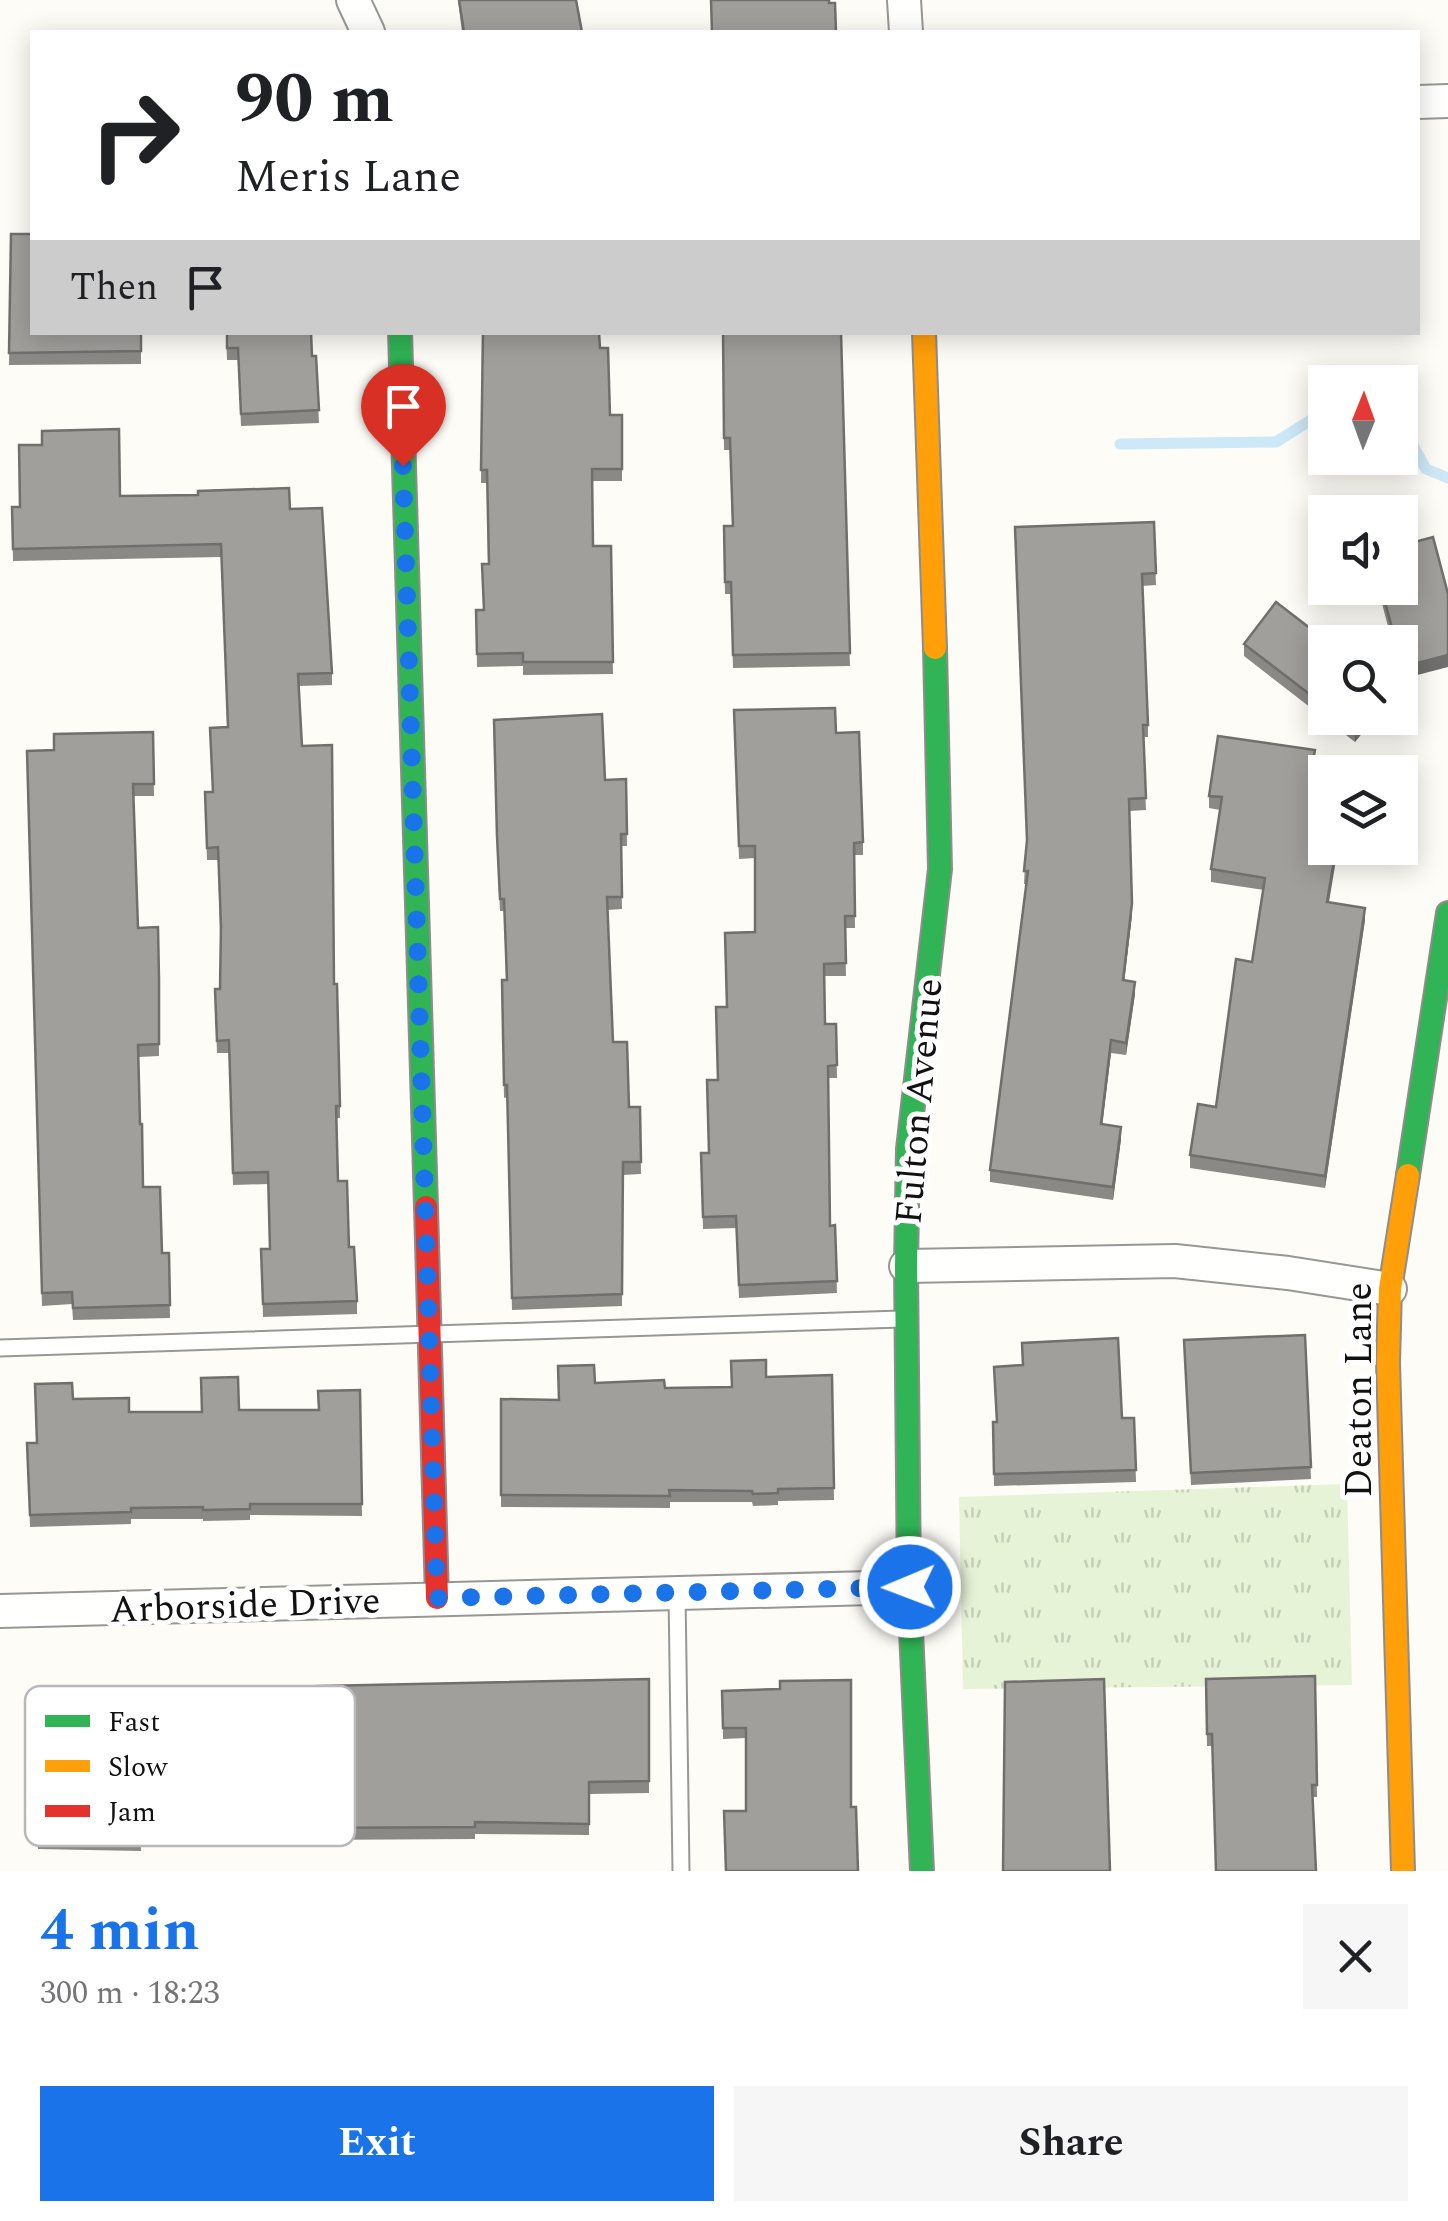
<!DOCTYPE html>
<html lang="en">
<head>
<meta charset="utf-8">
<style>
  body { margin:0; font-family:Spectral,serif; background:#f6f6f6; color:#202124; height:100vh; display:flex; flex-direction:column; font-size:38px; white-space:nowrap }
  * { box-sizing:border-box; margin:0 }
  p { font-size:32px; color:#757577 }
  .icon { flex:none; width:55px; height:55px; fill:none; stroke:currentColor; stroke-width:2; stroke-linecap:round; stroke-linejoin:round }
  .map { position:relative; height:1871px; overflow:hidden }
  .sheet { display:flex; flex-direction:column; background:#fff; flex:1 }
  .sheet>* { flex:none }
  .hud { position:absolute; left:30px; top:30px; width:1390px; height:305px; border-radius:0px; box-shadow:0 5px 25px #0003; background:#fff; color:#202124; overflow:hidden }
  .needle { width:65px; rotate:1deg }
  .controls { position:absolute; left:1308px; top:365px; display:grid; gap:20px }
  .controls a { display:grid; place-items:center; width:110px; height:110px; border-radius:0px; background:#fff; box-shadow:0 5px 25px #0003; font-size:50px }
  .pin { position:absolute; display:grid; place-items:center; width:85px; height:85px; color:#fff; margin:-102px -42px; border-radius:50% 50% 50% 0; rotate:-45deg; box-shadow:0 0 10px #0007 }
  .pin .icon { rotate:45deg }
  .me { position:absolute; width:110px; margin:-55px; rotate:269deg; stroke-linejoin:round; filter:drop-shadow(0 0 8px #0008) }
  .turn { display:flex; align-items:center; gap:35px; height:210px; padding:0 40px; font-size:45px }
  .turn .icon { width:130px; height:130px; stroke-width:2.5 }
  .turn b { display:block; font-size:70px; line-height:85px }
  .then { display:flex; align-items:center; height:95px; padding:0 40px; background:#0003; gap:20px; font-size:38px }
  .round { display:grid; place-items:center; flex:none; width:105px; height:105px; border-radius:0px; background:#f6f6f6 }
  .headline { display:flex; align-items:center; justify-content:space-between; height:170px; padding:0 40px }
  h1 { font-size:60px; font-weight:700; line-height:75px; color:#1a73e8 }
  .action { display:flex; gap:20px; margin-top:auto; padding:20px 40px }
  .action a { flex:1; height:115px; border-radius:0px; background:#1a73e8; color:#fff; font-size:40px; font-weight:700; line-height:115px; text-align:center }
  .action a+a { background:#f6f6f6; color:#202124 }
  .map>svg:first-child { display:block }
  .grass { fill:url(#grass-tufts) }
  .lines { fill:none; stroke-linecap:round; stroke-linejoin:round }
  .stream { stroke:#cde8f7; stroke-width:11 }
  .lane-casing { stroke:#979795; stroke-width:19 }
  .street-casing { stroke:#979795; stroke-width:36 }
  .fast-casing { stroke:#8e8d8b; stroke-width:26 }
  .slow-casing { stroke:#8e8d8b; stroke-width:26 }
  .jam-casing { stroke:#8e8d8b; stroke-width:26 }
  .lane { stroke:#fffffe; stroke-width:15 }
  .street { stroke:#fffffe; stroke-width:32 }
  .fast { stroke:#30b455; stroke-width:22 }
  .slow { stroke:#ff9f0a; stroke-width:22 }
  .jam { stroke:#e5322d; stroke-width:22 }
  .wall { fill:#8a8986 }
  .shaded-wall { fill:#716f6d }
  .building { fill:#a19f9c; stroke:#716f6d; stroke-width:2.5 }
  .route { stroke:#1a73e8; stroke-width:18; stroke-dasharray:0 32.4 }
  .labels { text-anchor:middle; stroke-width:10; stroke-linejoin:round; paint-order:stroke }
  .street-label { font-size:38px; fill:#111; stroke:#fff }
  .key { fill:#fff; stroke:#b8b8b8; stroke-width:2.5 }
  .key-label { font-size:28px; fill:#111 }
</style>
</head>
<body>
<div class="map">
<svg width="1448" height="1871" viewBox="0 0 1448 1871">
  <defs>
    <pattern id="grass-tufts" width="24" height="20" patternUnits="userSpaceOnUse" patternTransform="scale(2.5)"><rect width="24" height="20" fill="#e7f3d7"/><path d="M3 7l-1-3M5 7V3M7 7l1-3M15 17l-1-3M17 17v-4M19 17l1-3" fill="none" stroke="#c5cfb8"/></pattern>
  </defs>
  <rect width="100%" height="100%" fill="#fdfcf7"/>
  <path class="grass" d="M1347,1484L1352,1685L963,1689L959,1497Z"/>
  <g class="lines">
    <g class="stream">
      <path d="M1400,422L1426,469L1448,478"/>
      <path d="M1120,444L1276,442L1325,411"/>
    </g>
    <g class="lane-casing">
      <g id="lane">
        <path d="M0,1348L901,1319"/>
        <path d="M677,1594L681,1871"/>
      </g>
    </g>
    <g class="street-casing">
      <g id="street">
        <path d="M353,0L368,32"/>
        <path d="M904,0L906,32"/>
        <path d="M1418,102L1448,101"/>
        <path d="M906,1266L1175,1261L1288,1273L1390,1289"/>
        <path d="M0,1611L909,1587"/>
      </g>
    </g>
    <g class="fast-casing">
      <g id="fast">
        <path d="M400,332L426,1207"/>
        <path d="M1408,1175L1448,913"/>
        <path d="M922,1871L909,1587L906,1266L908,1149L940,869L935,648"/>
      </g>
    </g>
    <g class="slow-casing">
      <g id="slow">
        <path d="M924,332L935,648"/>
        <path d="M1403,1871L1388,1363L1390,1289L1408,1175"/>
      </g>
    </g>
    <g class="jam-casing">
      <path id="jam" d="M426,1207L437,1598"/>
    </g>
    <use href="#lane" class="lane"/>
    <use href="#street" class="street"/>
    <use href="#fast" class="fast"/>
    <use href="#slow" class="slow"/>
    <use href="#jam" class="jam"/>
  </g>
  <g class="wall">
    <path d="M458,0L582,32H462Z"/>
    <path d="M11,234L141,332V364L9,365Z"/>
    <path d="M226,332L312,356H316L319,423L241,426L238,360H227Z"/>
    <path d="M482,332H599L600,348L610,415H622V481H592L593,546H611L613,674L523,675V666L477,667L476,610H483L488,564L487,483H481Z"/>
    <path d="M723,332H841L850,666L733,668L731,594H725L724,539L732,526L730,450H724Z"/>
    <path d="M120,496L290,509L332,673V685L299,686L302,746L334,984L340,1106V1118H337L338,1181L357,1301V1314L263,1317L261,1249H270L268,1184L233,1185L229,1053H217L215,989H220V934L218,860H207L205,805L213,792L228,727L221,557L13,561L12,507Z"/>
    <path d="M1154,522L1156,585L1142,586L1148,725V737H1143L1146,810L1129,811L1132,915L1124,981L1135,994L1126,1055L1111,1053L1102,1124L1121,1139L1113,1200L990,1182V1170L1027,884H1024L1026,844Z"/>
    <path d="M1433,537L1402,679L1400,672V642H1392L1378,588H1400Z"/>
    <path d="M1325,642V718H1374L1355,742L1244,656V644Z"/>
    <path d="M734,710L836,733L863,842V855H854L855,928H845L846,976H824L825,1024H836L837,1078H828L830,1226L835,1225L837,1293L739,1298L736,1228L703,1229L701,1153H708L726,1007L755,932V858L739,859Z"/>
    <path d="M153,732L154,796H133L138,928L159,978V1056L139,1057L140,1124L143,1187L162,1253H169L170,1318L73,1320L72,1304L42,1306L27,751L54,750Z"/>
    <path d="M1315,762L1312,776L1329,902L1365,920L1325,1188L1190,1168V1155L1216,1107L1252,962L1264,890L1211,882V869L1220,810L1209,808V796Z"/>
    <path d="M626,779L627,846H621L622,909L607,910L613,1042L629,1107H640L641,1174L623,1175L622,1306L512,1310L507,1097L504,1098L502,980H506L504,911H500L497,848L605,780Z"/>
    <path d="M1305,1335L1311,1479L1191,1485L1184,1352Z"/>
    <path d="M832,1375L834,1500L778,1501V1505L753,1506L752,1502H670V1508L501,1507V1399L559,1400L595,1383L665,1388L731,1387L766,1377Z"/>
    <path d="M360,1390L362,1516L250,1515V1520L203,1521V1519H131V1524L30,1527L27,1443H36L73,1399L129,1412L319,1410Z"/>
    <path d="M1134,1418L1136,1482L994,1486L993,1422Z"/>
    <path d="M1315,1676L1317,1797H1312L1212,1746H1207L1206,1679Z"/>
    <path d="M649,1679V1793L589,1794V1835L475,1834V1839L303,1840V1845L266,1846V1814L207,1815V1809H140L141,1851L38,1849L36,1697L262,1693Z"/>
    <path d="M851,1680L746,1811V1738L723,1739L722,1691L780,1689Z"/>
  </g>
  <g class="shaded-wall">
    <path d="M1448,655V667L1402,679V667Z"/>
    <path d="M1364,718H1374L1355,742V729Z"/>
    <path d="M1336,848H1338L1327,914V902Z"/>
    <path d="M1132,903V915L1123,993V980Z"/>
    <path d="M1365,908V920L1325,1188V1176Z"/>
    <path d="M1135,982V994L1126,1055V1043Z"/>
    <path d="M1111,1040V1053L1101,1136V1124Z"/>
    <path d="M1121,1127V1139L1113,1200V1187Z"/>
  </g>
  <g class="building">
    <path d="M459,0H576L582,32H464Z"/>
    <path d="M711,0H829V3H835L836,32H712Z"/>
    <path d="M11,234H32V332H141V351L9,353Z"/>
    <path d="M227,332H311L312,356H316L319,410L241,414L238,348H227Z"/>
    <path d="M483,332H599L600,348H608L610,415H622V469H592L593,546H611L613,662H523V653L477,654L476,610H484L482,564H489L487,470H481Z"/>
    <path d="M723,332H841L850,653L733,655L731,582H725L724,526H733L730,438H724Z"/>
    <path d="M119,429L120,496L198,495V491L289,488L290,509L322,508L332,673L298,674L302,746L332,745L334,984H337L340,1106H336L338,1181H347L349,1247H354L357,1301L263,1304L261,1249H270L268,1172L233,1173L229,1040L217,1041L215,989H220L221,926L218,847L207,848L205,792H213L210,728L228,727L221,544L13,549L12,507H20L19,445H42V431Z"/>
    <path d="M1154,522L1156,573L1142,574L1148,725H1143L1146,798L1129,799L1132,903L1123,980L1135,982L1126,1043L1111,1040L1101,1124L1121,1127L1113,1187L990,1170L1028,871H1024L1027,840L1015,527Z"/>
    <path d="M1433,537L1448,594V655L1402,667L1400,659V642H1396L1381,588H1400V546Z"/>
    <path d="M1276,602L1328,642H1325V706L1244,644Z"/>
    <path d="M835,708L836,733L859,732L863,842L854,843L855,916H845L846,963L824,964L825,1024H836L837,1065L828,1066L830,1226L835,1225L837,1281L739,1285L736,1216L703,1217L701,1153H709L707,1080H718L716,1007H727L725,933L755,932V846H739L734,710Z"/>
    <path d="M602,714L605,780L626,779L627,834H621L622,897H607L613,1042H627L629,1107H640L641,1162H623L622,1294L512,1298L507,1085H504L502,980H507L504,899H500L497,836L494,720Z"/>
    <path d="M1340,718H1364L1355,729Z"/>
    <path d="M153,732L154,784H133L138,928L158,927L159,978V1044L138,1045L140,1124H142L143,1187H160L162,1253H169L170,1305L73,1308L72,1292L42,1293L27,751L54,750V734Z"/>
    <path d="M1218,736L1315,750L1310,775L1325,778V848H1336L1327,902L1365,908L1325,1176L1190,1155L1198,1104L1216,1107L1236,959L1252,962L1265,878L1211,869L1222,797L1209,796Z"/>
    <path d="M1305,1335L1311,1467L1191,1473L1184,1340Z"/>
    <path d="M1118,1338L1122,1418H1134L1136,1470L994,1474L993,1422H997L994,1367L1023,1365L1022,1343Z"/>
    <path d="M766,1360V1377L832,1375L834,1488L778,1489V1493L753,1494L752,1491L669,1490L670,1496L501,1495V1399L559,1400L558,1366L594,1365L595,1383L664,1380L665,1388L732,1387L731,1361Z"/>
    <path d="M238,1377L239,1410H319L318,1391L360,1390L362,1504H250V1509L203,1510V1507L131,1508V1512L30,1515L27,1443H37L35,1384L72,1383L73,1399L129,1398V1412H202L201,1378Z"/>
    <path d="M1315,1676L1317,1785H1312L1316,1871H1216L1212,1734H1207L1206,1679Z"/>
    <path d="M649,1679V1781L589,1782V1824L475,1822V1827L303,1828V1834L266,1835V1803H207V1797H140L141,1839L38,1837L36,1697L93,1696V1691H137V1694L262,1693V1688L320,1686Z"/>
    <path d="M1104,1679L1110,1871H1003L1005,1682Z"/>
    <path d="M851,1680V1807H856L858,1871H726L724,1811H746V1728H723L722,1691L780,1689V1681Z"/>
  </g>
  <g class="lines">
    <path class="route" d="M403,466L437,1598L910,1587"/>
  </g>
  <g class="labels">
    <g class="street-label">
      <text transform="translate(918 1101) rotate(-85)" y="13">Fulton Avenue</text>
      <text transform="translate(1358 1390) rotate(-90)" y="13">Deaton Lane</text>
      <text transform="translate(245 1604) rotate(-2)" y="13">Arborside Drive</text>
    </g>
  </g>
  <rect x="25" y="1686" width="330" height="160" rx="15" class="key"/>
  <rect x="45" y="1715" width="45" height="12" fill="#30b455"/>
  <rect x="45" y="1760" width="45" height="12" fill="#ff9f0a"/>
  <rect x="45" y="1805" width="45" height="12" fill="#e5322d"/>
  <g class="key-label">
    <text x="108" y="1731">Fast</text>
    <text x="108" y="1776">Slow</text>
    <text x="108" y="1821">Jam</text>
  </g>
</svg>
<div class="controls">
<a><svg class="needle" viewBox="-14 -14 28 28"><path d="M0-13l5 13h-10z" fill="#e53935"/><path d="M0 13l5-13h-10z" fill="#757577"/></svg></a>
<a><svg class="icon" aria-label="sound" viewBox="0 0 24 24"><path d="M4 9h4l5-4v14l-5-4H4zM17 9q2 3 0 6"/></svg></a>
<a><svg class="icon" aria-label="search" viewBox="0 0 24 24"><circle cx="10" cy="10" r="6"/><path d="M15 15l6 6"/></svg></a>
<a><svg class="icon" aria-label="layers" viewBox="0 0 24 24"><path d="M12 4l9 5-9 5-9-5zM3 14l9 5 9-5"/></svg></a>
</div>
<div class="pin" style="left:403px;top:466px;background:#d93025"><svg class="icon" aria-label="arrive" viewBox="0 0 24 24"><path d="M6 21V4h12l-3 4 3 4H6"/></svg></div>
<svg class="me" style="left:910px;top:1587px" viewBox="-20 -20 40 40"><circle r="17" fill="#1a73e8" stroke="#fff" stroke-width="3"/><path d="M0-11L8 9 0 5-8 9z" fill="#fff"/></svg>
<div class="hud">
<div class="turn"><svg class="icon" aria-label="right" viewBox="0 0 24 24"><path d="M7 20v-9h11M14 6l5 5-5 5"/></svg><div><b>90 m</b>Meris Lane</div></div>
<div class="then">Then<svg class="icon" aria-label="arrive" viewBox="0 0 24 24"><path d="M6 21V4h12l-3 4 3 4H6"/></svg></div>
</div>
</div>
<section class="sheet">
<div class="headline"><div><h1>4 min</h1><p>300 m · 18:23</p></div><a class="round"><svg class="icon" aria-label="close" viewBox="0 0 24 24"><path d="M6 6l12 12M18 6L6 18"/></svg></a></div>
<div class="action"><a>Exit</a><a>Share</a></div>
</section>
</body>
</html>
